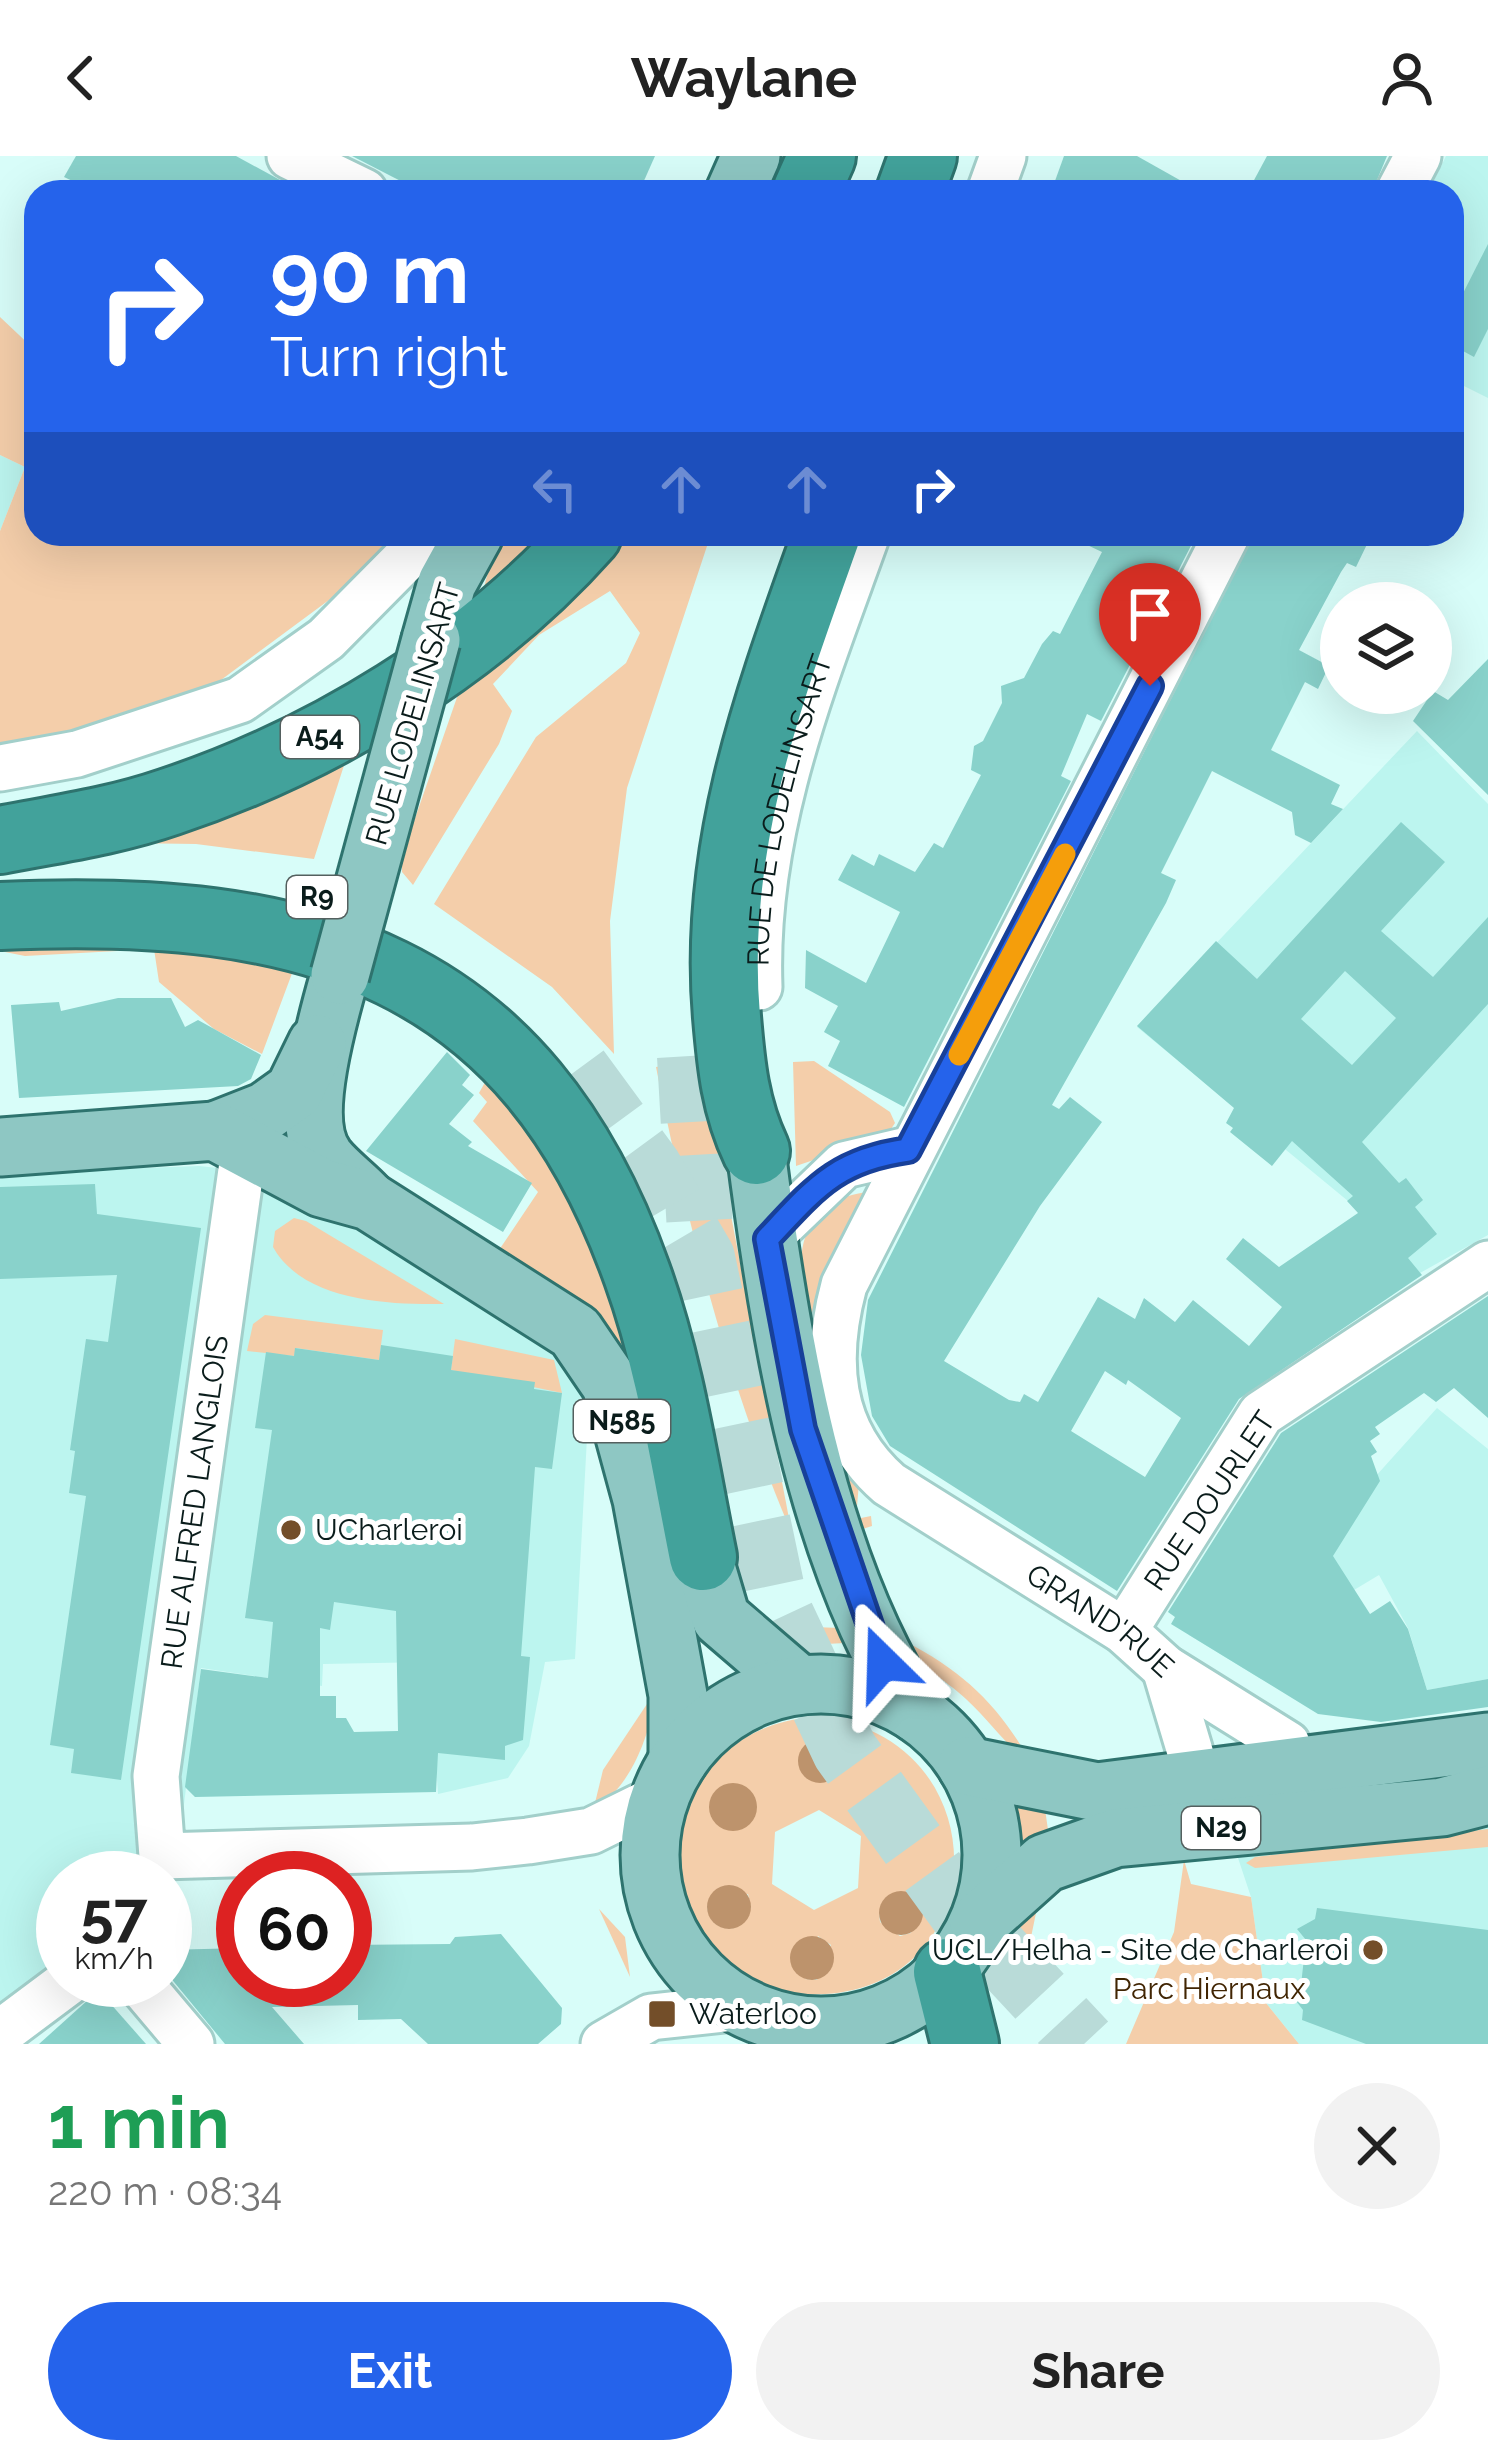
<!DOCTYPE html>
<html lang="en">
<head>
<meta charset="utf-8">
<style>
  body { margin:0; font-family:Raleway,sans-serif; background:#f2f2f2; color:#222; height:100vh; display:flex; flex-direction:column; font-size:45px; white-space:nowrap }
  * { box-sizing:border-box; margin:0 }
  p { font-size:39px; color:#767676 }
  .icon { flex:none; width:66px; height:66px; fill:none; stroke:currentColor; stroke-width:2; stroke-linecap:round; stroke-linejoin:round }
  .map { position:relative; height:1888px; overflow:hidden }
  .sheet { display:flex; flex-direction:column; background:#fff; flex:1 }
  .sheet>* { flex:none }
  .top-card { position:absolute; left:24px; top:24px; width:1440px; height:366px; border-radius:36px; box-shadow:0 12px 48px #0002; background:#2563eb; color:#fff; overflow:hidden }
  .fabs { position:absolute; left:1320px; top:426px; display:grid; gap:24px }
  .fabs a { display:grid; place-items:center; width:132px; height:132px; border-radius:50%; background:#fff; box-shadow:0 12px 48px #0002; font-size:60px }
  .speed { position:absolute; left:36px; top:1695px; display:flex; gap:24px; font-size:60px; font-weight:700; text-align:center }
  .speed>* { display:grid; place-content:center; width:156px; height:156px; border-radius:50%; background:#fff; box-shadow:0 12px 48px #0002; line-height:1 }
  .speed small { font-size:30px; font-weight:400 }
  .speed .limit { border:18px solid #d22; background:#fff; color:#111 }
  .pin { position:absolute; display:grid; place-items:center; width:102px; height:102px; color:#fff; margin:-123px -51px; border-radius:50% 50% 50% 0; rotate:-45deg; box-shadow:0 0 12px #0007 }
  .pin .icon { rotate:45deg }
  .me { position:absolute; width:132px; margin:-66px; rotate:338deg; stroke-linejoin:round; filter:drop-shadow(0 0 9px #0008) }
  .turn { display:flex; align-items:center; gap:42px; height:252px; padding:0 48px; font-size:54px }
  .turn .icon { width:156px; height:156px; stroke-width:2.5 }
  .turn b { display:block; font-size:84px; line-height:102px }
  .lanes { display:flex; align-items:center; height:114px; padding:0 48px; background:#0003; justify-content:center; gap:60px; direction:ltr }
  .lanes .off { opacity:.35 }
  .round { display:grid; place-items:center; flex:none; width:126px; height:126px; border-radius:63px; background:#f2f2f2 }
  .headline { display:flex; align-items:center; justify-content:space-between; height:204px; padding:0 48px }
  h1 { font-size:72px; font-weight:700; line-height:90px; color:#1e9e55 }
  .primary-button { display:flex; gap:24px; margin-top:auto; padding:24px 48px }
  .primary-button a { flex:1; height:138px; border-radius:72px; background:#2563eb; color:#fff; font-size:48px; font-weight:700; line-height:138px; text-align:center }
  .primary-button a+a { background:#f2f2f2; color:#222 }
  header { display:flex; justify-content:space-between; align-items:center; height:156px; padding:0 48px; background:#fff; font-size:54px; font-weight:700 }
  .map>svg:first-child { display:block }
  .built { fill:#bcf5ef }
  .green { fill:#f4ceaa; fill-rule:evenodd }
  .water { fill:#bd936c }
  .building { fill:#89d2cb; fill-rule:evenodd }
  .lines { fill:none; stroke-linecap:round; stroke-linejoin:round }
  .highway-tunnel { stroke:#b9dbd8; stroke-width:66; stroke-dasharray:66 33; stroke-linecap:butt }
  .minor-casing { stroke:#a2cfca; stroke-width:51 }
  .major-casing { stroke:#2e736e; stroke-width:63 }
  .highway-casing { stroke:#2e736e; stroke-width:72 }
  .minor { stroke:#fff; stroke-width:45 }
  .major { stroke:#8ec7c3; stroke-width:57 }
  .highway { stroke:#42a29b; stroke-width:66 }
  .major-bridge-casing { stroke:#2e736e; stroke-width:63; stroke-linecap:butt }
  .major-bridge { stroke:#8ec7c3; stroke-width:57 }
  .route-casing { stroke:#184099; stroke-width:30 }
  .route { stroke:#2563eb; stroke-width:21 }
  .slow { stroke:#f59e0b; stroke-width:21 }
  .poi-dot { fill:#734e29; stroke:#fff; stroke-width:4.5 }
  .labels { text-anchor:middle; stroke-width:10; stroke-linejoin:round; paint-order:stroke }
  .shield { fill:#fff; stroke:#54605f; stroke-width:3 }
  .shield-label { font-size:27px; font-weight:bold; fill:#0a1c1b }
  .street-label { font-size:30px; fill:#0a1c1b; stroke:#fff }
  .poi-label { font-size:30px; fill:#0a1c1b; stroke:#fff; text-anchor:start }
  .park-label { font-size:30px; fill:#412503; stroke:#fff }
</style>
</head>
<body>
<header><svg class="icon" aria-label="back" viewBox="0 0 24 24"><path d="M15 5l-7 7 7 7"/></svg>Waylane<svg class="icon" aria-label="person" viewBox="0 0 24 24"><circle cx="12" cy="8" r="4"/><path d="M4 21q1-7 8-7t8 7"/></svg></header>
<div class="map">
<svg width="1488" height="1888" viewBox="0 0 1488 1888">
  <rect width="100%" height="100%" fill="#d8fdf9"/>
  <g class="built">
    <path d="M1446,0H1488V242L1452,224V36H1428Z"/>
    <path d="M0,299L25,311L0,375Z"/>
    <path d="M1417,575L1488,648V1079L1420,1117L1348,1045L1137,871Z"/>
    <path d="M199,1010L265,1017L531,1167L568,1209L589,1245L575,1503L545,1506L529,1590L508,1622L438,1638L429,1506L323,1508L322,1530L201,1512L173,1736L165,1743V1722H63V1802L0,1851V1017Z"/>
    <path d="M1437,1252L1488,1293V1523L1427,1534L1408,1472L1379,1419L1354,1434L1261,1523L1189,1479L1218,1436L1375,1321Z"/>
    <path d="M1488,1651V1888H1299L1266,1847L1251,1741L1235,1693Z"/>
  </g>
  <g class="green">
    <path d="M0,161L36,195V378H405L352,427L194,544L35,588L0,591V375L25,311L0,299Z"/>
    <path d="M498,378H554L482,439Z"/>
    <path d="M614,378H711L627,632L610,765L614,898L552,831L434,748L536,581L626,507L640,477L610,435L539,479L493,528L512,555L499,588L413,729L402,716V700L463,524Z"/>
    <path d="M347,600L314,703L196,688L125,687Z"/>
    <path d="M0,774L297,804L262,898L214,873L159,826L154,793L25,800L0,795Z"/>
    <path d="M701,903L792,1378C729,1230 687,1069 656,911Z"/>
    <path d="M814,905L890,956L895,967L887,979L796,1010L793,906Z"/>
    <path d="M488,921L577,1036L640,1231C598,1175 565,1123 497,1097L538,1036L473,965L487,946L479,937Z"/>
    <path d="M868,1036L845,1093L859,1326L856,1363L871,1360L872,1370L853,1376C839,1313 786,1135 805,1082C816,1051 838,1040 868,1036Z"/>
    <path d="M294,1062L306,1065L444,1148C388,1149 303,1145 273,1091L275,1075Z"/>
    <path d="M265,1159L383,1174L379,1204L296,1192L294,1200L247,1195L253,1168Z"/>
    <path d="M455,1183L554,1204L562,1237L451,1214Z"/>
    <path d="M812,1471L841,1472L845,1487L788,1490L759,1478Z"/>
    <path d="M906,1486C965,1516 1001,1552 1033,1610C1007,1591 990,1565 966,1543C944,1522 921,1514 906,1486Z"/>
    <path d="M657,1533C652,1571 632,1634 594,1651L603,1614Z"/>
    <path d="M814,1561C997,1574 1001,1827 825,1838C644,1850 624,1576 814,1561ZM899,1636L922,1646L909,1680H896L881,1657L886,1644ZM819,1654L861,1680L858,1732L814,1754L772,1728L775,1676ZM907,1735L920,1745L911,1777L900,1780L880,1766L879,1756ZM748,1738L751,1752L734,1772C718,1774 708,1765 707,1749ZM818,1780L831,1789L817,1824L805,1823Z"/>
    <path d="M1016,1637L1044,1646L1049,1681L1022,1694Z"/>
    <path d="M1488,1673V1691L1255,1712L1246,1707L1255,1701Z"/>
    <path d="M1184,1704L1191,1728L1251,1741L1266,1847L1299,1888H1126L1174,1776Z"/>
    <path d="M1041,1733L1030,1786L1001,1830C996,1792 1020,1762 1041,1733Z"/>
    <path d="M599,1753L625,1781L630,1821Z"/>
  </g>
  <g class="water">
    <circle cx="820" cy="1605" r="22"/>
    <circle cx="733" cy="1651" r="24"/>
    <circle cx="903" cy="1658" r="22"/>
    <circle cx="729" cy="1751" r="22"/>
    <circle cx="901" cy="1757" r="22"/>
    <circle cx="812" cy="1802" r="22"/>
  </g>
  <g class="building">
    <path d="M76,0H236L302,36H96L64,21Z"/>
    <path d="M352,0H655L639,36H422Z"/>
    <path d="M1064,0H1137L1201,36H1051Z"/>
    <path d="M1267,0H1387L1372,36H1271L1253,26Z"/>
    <path d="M1488,88V173L1474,201L1452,189V159Z"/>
    <path d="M1064,378H1197L1101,565L1087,558L1061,620L1071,625L904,951L828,910L840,885L824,876L838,850L805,832L806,794L866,827L900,756L838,724L852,698L874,710L879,698L915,716L934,687L943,692L981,619L971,614L974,590L983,585L1002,547L1001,530L1024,522L1042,488L1053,475L1060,478L1102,396Z"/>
    <path d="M1254,378H1372L1356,411L1347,407L1341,416L1299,494L1329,510L1318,533L1305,526L1271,594L1340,629L1331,648L1343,653L1311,687L1295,679L1292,656L1212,615L1161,717L1176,724L1166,747L1052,949L1059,953L1070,941L1102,966L1040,1050L944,1205L1009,1244L1020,1246L1024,1238L1038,1246L1098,1141L1135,1163L1144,1142L1175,1166L1193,1144L1249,1190L1282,1151L1226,1103L1243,1082L1279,1111L1358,1057L1347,1045L1353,1040L1292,985L1272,1010L1230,976L1233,972L1226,967L1234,952L1137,870L1216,785L1257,823L1401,666L1445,706L1381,775L1433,821L1488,761V848L1362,986L1399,1027L1406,1022L1423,1044L1415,1051L1437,1078L1408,1102L1422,1119L1239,1243L1117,1435L890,1290L872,1260L861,1199L868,1144ZM1345,815L1396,862L1352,909L1301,863ZM1105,1215L1126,1229L1128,1224L1181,1262L1145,1321L1071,1275Z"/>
    <path d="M1488,503V639L1413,565L1433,535L1448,544Z"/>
    <path d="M118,842H171L185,871L198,864L261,899L251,923L238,930L19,942L11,849L59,846L61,855Z"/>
    <path d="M447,896L470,919L462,929L474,939L449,968L472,986L468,990L532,1027L503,1076L366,995Z"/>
    <path d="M95,1028L97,1058L201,1072L121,1624L71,1617L74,1593L50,1589L86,1340L69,1337L75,1295L70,1294L86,1183L108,1186L117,1119L0,1123V1031Z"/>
    <path d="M1488,1140V1262L1454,1232L1436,1246L1424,1237L1375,1271L1380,1278L1370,1285L1377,1296L1371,1300L1380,1325L1333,1400L1370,1458L1390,1445L1408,1473L1427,1534L1488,1523V1551L1381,1566L1318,1558L1171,1468L1175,1461L1168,1456L1281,1277Z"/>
    <path d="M381,1189L453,1200L451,1214L535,1226L534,1233L562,1237L552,1313L535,1311L521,1500L530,1501L523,1584L505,1590V1604L438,1597L436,1636L195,1641L185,1631L201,1513L268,1522L273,1466L245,1462L272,1274L255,1272L266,1196L294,1200L295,1192L379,1204ZM334,1446L396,1455L398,1575L354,1576L346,1562H336V1540H320V1472L330,1474Z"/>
    <path d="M1317,1752L1488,1774V1888H1366L1302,1864L1303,1854L1289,1836L1301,1829L1306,1784L1297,1773L1315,1763Z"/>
    <path d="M501,1778L562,1852L561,1868L538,1888H428L401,1863L358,1864V1849L272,1851L304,1888H225L165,1815V1794L243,1792V1824H345V1789L450,1788L455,1781Z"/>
    <path d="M89,1843L109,1846L146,1888H39Z"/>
  </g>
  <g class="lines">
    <g class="highway-tunnel">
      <path d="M690,900L701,1093"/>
      <path d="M577,914L649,1012L702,1102L774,1444L845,1595L963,1758L1084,1888"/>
    </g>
    <g class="minor-casing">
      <g id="minor">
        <path d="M290,0L364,36"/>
        <path d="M990,36L1003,0"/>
        <path d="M1399,36L1418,0"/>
        <path id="s1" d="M1227,378L844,1129C824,1203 828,1275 889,1328L1124,1475L1165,1512L1287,1588L1297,1614L1292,1636"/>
        <path d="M0,612L77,598L240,544L326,483L430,378"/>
        <path id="s2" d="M759,831C753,671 814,526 867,378"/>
        <path d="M244,993L156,1620L162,1700L472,1691L528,1685L591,1675L660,1641"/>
        <path d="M767,1083L844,1009L908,994"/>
        <path d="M1124,1475L1261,1258L1488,1108"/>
        <path d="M1165,1512L1199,1626V1654"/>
        <path d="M137,1824L191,1888"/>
        <path d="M0,1877L71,1824"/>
        <path d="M604,1888L651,1861L743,1851"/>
      </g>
    </g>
    <g class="major-casing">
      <g id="major">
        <path d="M735,36L751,0"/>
        <path d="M431,484L447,427L474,378"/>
        <path d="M340,819C328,861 297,966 326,1003C337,1017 354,1029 366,1042"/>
        <path d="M215,975L266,955L294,935L317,888"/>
        <path d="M0,991L215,975L322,1032L369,1045L575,1176L611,1229L642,1343L678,1539V1605"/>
        <path d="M756,995C779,1176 815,1404 916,1557"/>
        <path d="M703,1401L721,1462L799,1529"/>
        <circle cx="821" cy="1699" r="171"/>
        <path d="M967,1610L1097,1636L1488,1586"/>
        <path d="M979,1766L1045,1707L1115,1682L1442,1651L1488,1639"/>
      </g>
    </g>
    <g class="highway-casing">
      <g id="highway">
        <path d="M806,36L822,0"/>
        <path d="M910,36L923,0"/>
        <path d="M0,684C57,673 114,665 169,646C323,595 480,500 588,378"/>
        <path d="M0,760C306,746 526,806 637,1118C670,1209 684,1307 703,1401"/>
        <path d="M756,995C735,951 731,909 727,861C712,689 770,538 827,378"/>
        <path d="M947,1816L965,1888"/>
      </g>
    </g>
    <use href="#minor" class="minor"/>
    <use href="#major" class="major"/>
    <use href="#highway" class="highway"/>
    <g class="major-bridge-casing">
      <path id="major-bridge" d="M340,819L431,484"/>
    </g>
    <use href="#major-bridge" class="major-bridge"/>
  </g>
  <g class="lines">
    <g class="route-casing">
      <path id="route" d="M883,1507L803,1273L767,1083C815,1032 836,1004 908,994L1150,530"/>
    </g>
    <use href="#route" class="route"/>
    <path class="slow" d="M959,899L1065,698"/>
  </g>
  <g class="poi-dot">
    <circle cx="291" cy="1374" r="12"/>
    <circle cx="1373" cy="1794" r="12"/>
    <rect x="647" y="1843" width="30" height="30" rx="6"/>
  </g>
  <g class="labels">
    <g class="shield">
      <rect x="281" y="560" width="78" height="42" rx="9"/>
      <rect x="287" y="720" width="60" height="42" rx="9"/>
      <rect x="574" y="1244" width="96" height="42" rx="9"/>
      <rect x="1182" y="1651" width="78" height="42" rx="9"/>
    </g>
    <g class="shield-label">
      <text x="320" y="590">A54</text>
      <text x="317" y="750">R9</text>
      <text x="622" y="1274">N585</text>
      <text x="1221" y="1681">N29</text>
    </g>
    <g class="street-label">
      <text transform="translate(413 558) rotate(-74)" y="10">RUE LODELINSART</text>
      <text dy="10" stroke="none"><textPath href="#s2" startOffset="180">RUE DE LODELINSART</textPath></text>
      <text transform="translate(1210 1345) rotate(-56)" y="10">RUE DOURLET</text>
      <text transform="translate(195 1346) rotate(-82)" y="10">RUE ALFRED LANGLOIS</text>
      <text dy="10" stroke="none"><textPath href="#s1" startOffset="1311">GRAND'RUE</textPath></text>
    </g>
    <g class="poi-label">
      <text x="315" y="1384">UCharleroi</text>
      <text x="1349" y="1804" text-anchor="end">UCL/Helha - Site de Charleroi</text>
      <text x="689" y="1868">Waterloo</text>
    </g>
    <g class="park-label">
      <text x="1209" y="1843">Parc Hiernaux</text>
    </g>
  </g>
</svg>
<div class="fabs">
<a><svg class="icon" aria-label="layers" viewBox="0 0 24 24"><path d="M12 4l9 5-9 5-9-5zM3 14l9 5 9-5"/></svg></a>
</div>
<div class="speed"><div>57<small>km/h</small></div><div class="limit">60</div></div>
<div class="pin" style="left:1150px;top:530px;background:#d93025"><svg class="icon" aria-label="arrive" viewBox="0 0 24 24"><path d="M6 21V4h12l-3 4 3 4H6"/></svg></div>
<svg class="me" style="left:883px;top:1507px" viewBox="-20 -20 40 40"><path d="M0-17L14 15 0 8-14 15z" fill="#2563eb" stroke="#fff" stroke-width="4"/></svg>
<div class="top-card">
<div class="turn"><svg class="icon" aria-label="right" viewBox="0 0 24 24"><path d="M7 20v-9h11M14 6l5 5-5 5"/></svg><div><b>90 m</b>Turn right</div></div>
<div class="lanes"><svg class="icon off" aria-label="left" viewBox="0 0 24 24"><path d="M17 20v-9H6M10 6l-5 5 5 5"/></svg><svg class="icon off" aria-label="ahead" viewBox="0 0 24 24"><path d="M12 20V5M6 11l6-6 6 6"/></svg><svg class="icon off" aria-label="ahead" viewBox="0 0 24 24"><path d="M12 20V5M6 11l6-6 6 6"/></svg><svg class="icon" aria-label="right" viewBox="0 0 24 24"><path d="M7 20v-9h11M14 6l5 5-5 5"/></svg></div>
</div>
</div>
<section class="sheet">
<div class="headline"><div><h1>1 min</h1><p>220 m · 08:34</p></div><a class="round"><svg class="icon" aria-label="close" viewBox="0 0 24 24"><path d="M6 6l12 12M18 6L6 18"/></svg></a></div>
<div class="primary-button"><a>Exit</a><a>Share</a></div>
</section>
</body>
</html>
